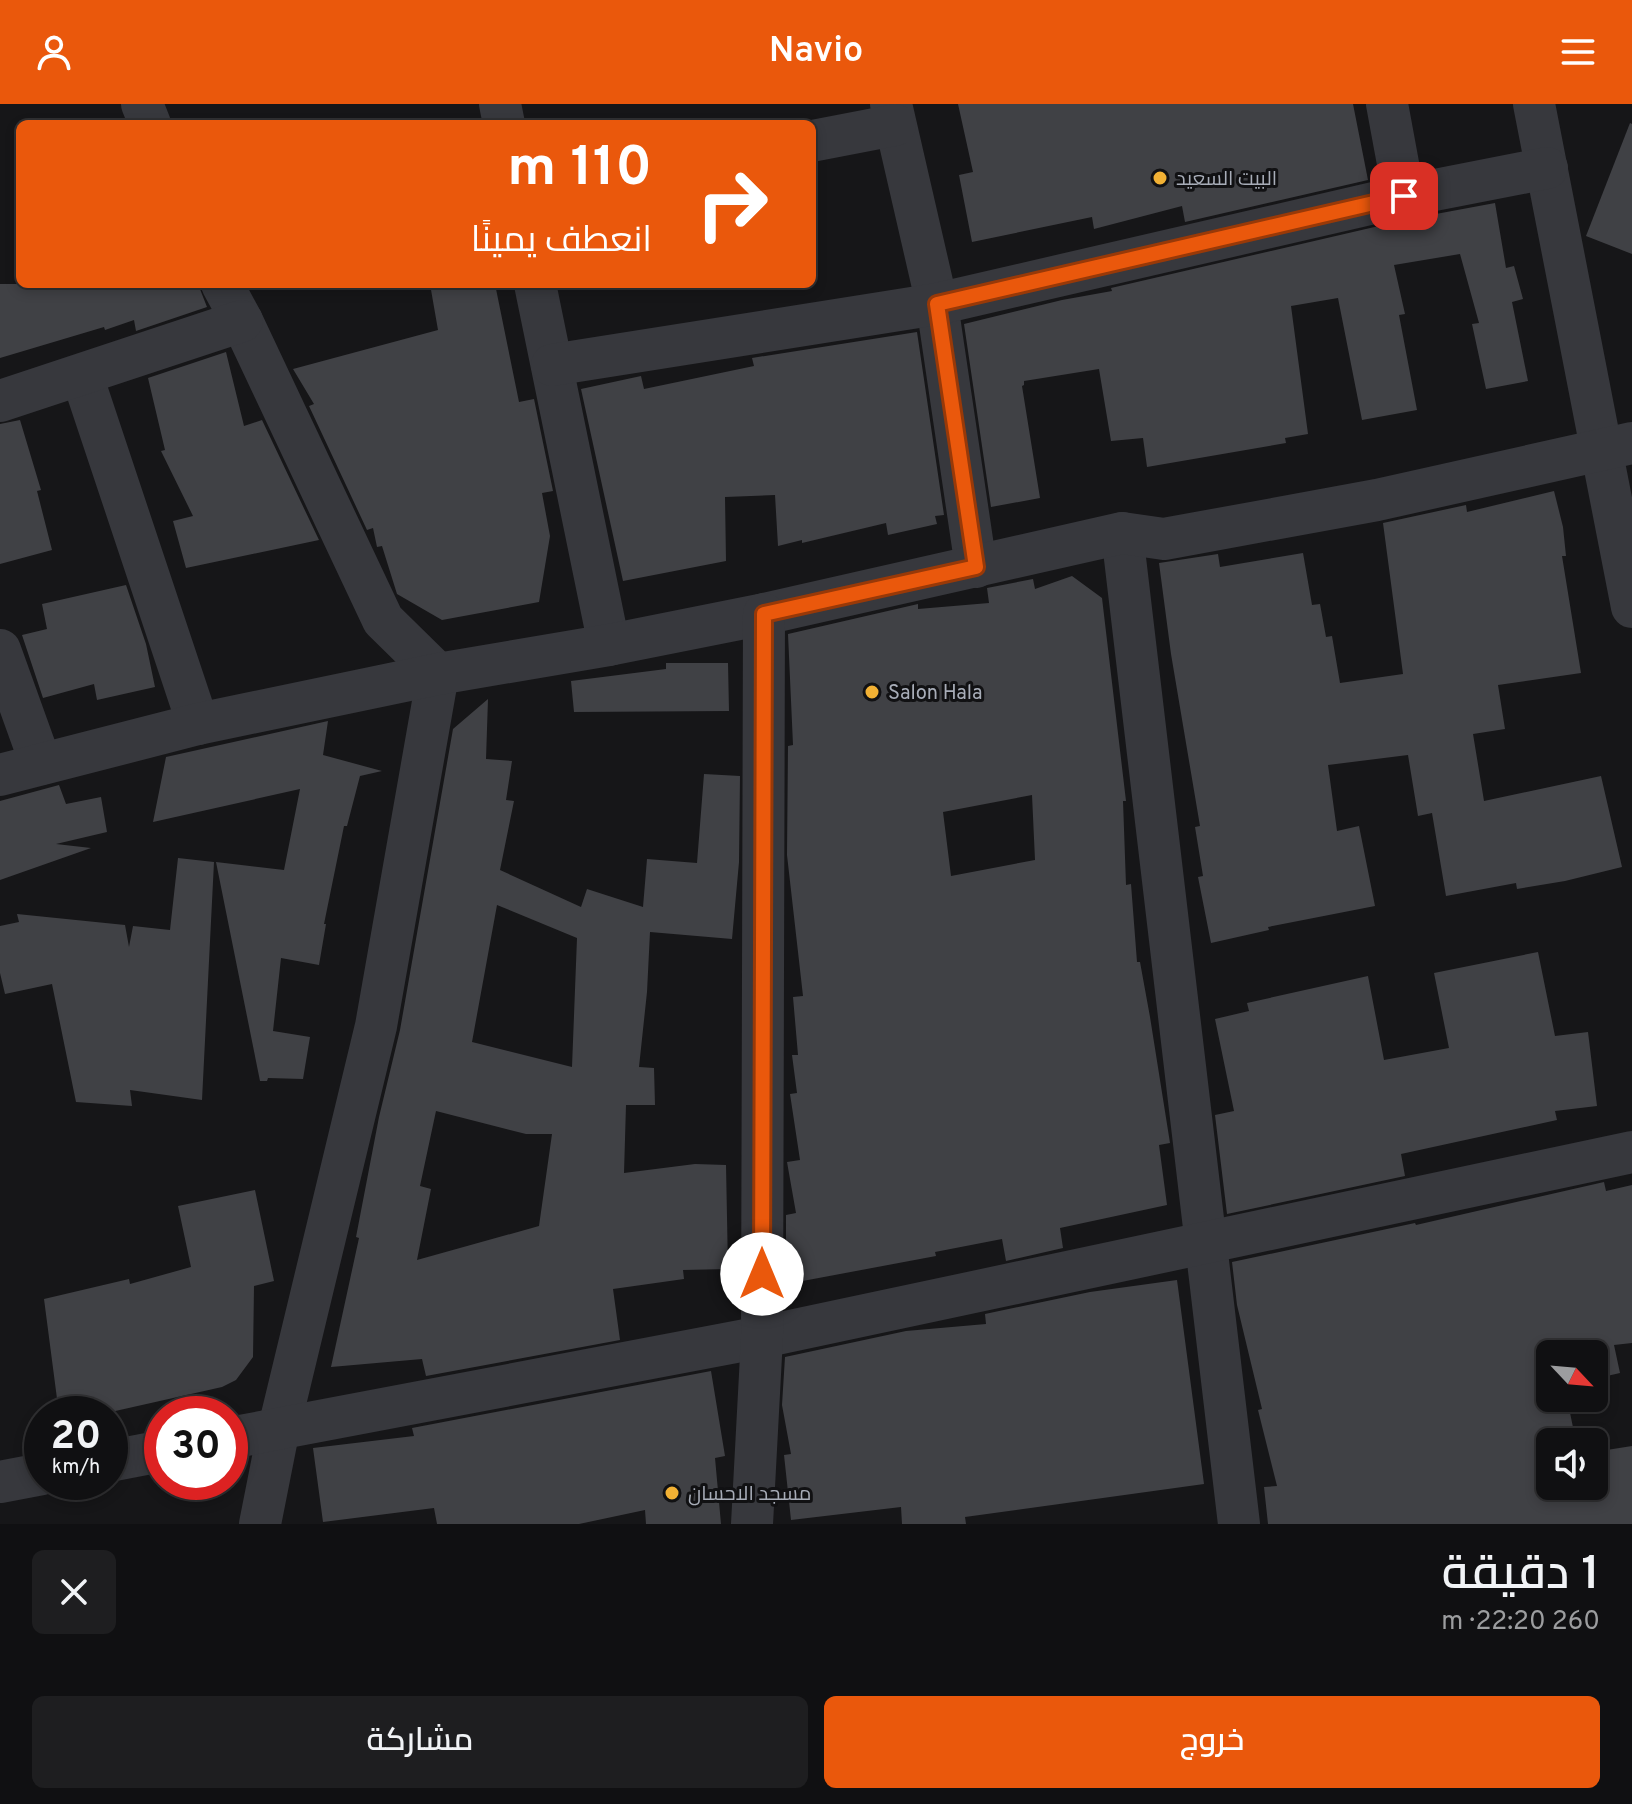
<!DOCTYPE html>
<html lang="ar">
<head>
<meta charset="utf-8">
<style>
  body { margin:0; font-family:Overpass,Cairo,sans-serif; background:#1e1e20; color:#f1f3f6; direction:rtl; height:100vh; display:flex; flex-direction:column; font-size:30px; white-space:nowrap }
  * { box-sizing:border-box; margin:0 }
  p { font-size:26px; color:#9c9d9f }
  .icon { flex:none; width:44px; height:44px; fill:none; stroke:currentColor; stroke-width:2; stroke-linecap:round; stroke-linejoin:round }
  .map { position:relative; height:1420px; overflow:hidden; direction:ltr }
  .details { display:flex; flex-direction:column; background:#101012; flex:1 }
  .details>* { flex:none }
  .top-card { position:absolute; left:16px; top:16px; width:800px; height:168px; border-radius:12px; box-shadow:0 4px 12px #0003,0 0 0 2px #303032; direction:rtl; background:#ea580c; color:#fff; overflow:hidden }
  .needle { width:52px; rotate:116deg }
  .controls { position:absolute; left:1536px; top:1236px; display:grid; gap:16px }
  .controls a { display:grid; place-items:center; width:72px; height:72px; border-radius:12px; background:#101012; box-shadow:0 4px 12px #0003,0 0 0 2px #303032; font-size:40px }
  .speed { position:absolute; left:24px; top:1292px; display:flex; gap:16px; font-size:40px; font-weight:700; text-align:center }
  .speed>* { display:grid; place-content:center; width:104px; height:104px; border-radius:50%; background:#101012; box-shadow:0 4px 12px #0003,0 0 0 2px #303032; line-height:1 }
  .speed small { font-size:20px; font-weight:400 }
  .speed .limit { border:12px solid #d22; background:#fff; color:#111 }
  .pin { position:absolute; display:grid; place-items:center; width:68px; height:68px; color:#fff; margin:-34px; border-radius:16px; box-shadow:0 4px 12px #0006 }
  .me { position:absolute; width:88px; margin:-44px; rotate:0deg; stroke-linejoin:round; filter:drop-shadow(0 0 6px #0008) }
  .turn { display:flex; align-items:center; gap:28px; height:168px; padding:0 32px; font-size:36px }
  .turn .icon { width:104px; height:104px; stroke-width:2.5 }
  .turn b { display:block; font-size:56px; line-height:68px }
  .round { display:grid; place-items:center; flex:none; width:84px; height:84px; border-radius:12px; background:#1e1e20 }
  .summary { display:flex; align-items:center; justify-content:space-between; height:136px; padding:0 32px }
  h1 { font-size:48px; font-weight:600; line-height:60px }
  .action { display:flex; gap:16px; margin-top:auto; padding:16px 32px }
  .action a { flex:1; height:92px; border-radius:12px; background:#ea580c; color:#fff; font-size:32px; font-weight:600; line-height:92px; text-align:center }
  .action a+a { background:#1e1e20; color:#f1f3f6 }
  header { display:flex; justify-content:space-between; align-items:center; height:104px; padding:0 32px; background:#ea580c; color:#fff; font-size:36px; font-weight:600 }
  .map>svg:first-child { display:block }
  .building { fill:#404145; fill-rule:evenodd }
  .lines { fill:none; stroke-linecap:round; stroke-linejoin:round }
  .street { stroke:#37383d; stroke-width:42 }
  .route-casing { stroke:#983908; stroke-width:20 }
  .route { stroke:#ea580c; stroke-width:14 }
  .poi-dot { fill:#f2b134; stroke:#111113; stroke-width:3 }
  .labels { text-anchor:middle; stroke-width:6; stroke-linejoin:round; paint-order:stroke }
  .poi-label { font-size:20px; fill:#a8adb8; stroke:#111113; text-anchor:start }
</style>
</head>
<body>
<header><svg class="icon" aria-label="menu" viewBox="0 0 24 24"><path d="M4 6h16M4 12h16M4 18h16"/></svg>Navio<svg class="icon" aria-label="person" viewBox="0 0 24 24"><circle cx="12" cy="8" r="4"/><path d="M4 21q1-7 8-7t8 7"/></svg></header>
<div class="map">
<svg width="1632" height="1420" viewBox="0 0 1632 1420">
  <rect width="100%" height="100%" fill="#161618"/>
  <g class="building">
    <path d="M958,0H1353L1368,76L1185,118L1182,102L1094,125L1092,113L972,138L959,71L973,68Z"/>
    <path d="M1630,19L1632,20V150L1586,132Z"/>
    <path d="M1495,99L1506,164L1514,162L1523,195L1512,198L1528,277L1486,285L1472,220L1479,219L1460,150L1394,161L1405,210L1399,211L1417,306L1362,316L1338,194L1291,202L1308,330L1285,334L1286,339L1147,363L1143,334L1111,337L1099,265L1024,277V281L1022,282L1040,394L991,403L964,220L1062,196L1112,187L1111,184L1409,115Z"/>
    <path d="M0,180H198L207,203L136,227L134,216L105,226L104,223L0,254Z"/>
    <path d="M430,180H495L519,298L534,295L553,387L542,389L550,432L539,498L442,516L397,490L382,442L377,443L373,424L367,426L309,302L314,300L293,265L438,226Z"/>
    <path d="M917,228L944,411L935,412L937,420L888,431L886,419L802,439V436L778,442L775,391L725,393L726,457L623,477L581,285L641,272L644,285L754,262L752,254Z"/>
    <path d="M226,248L244,322L262,316L319,436L186,464L173,417L193,412L161,347L165,346L148,274Z"/>
    <path d="M20,316L41,386L37,387L52,446L0,460V320Z"/>
    <path d="M1554,387L1563,423L1566,452H1562L1581,569L1498,581L1505,625L1473,630L1484,697L1601,672L1622,763L1565,777L1517,785L1516,779L1446,792L1432,709L1418,712L1408,651L1328,661L1337,727L1359,722L1375,802L1268,823L1269,826L1211,839L1198,773L1203,772L1195,723L1200,722L1171,550L1159,459L1218,450L1220,463L1303,449L1312,501L1320,500L1326,533L1332,532L1340,579L1403,570L1383,419L1466,401L1467,408Z"/>
    <path d="M1072,472L1102,494L1126,697H1123L1126,781L1131,780L1137,858H1140L1150,913L1170,1039L1159,1041L1167,1101L1060,1124L1063,1144L1006,1157L1002,1135L935,1148L936,1152L792,1179L786,1147V1111L796,1109L787,1058L800,1056L790,990L797,989L792,951H798L793,893L803,892L787,751L788,642L793,641L788,530L918,500V505L989,499L987,484L1033,475L1035,485ZM1032,691L1035,756L951,772L943,708Z"/>
    <path d="M126,481L146,540L155,583L97,596L94,580L43,594L22,531L47,525L42,500Z"/>
    <path d="M666,559H728L729,607L574,608L571,577L666,565Z"/>
    <path d="M488,595L486,655L512,657L506,696L514,697L500,766L581,803L587,785L643,803L647,755L697,759L704,670L740,672L739,758L732,835L650,828L647,888L639,963L654,964L655,1001H626L624,1069L695,1060L726,1061L728,1165L683,1166L684,1175L613,1185L620,1236L426,1272L422,1255L331,1263L359,1134L356,1133L379,1013L400,926L453,625ZM497,801L577,834L572,963L472,938ZM436,1007L526,1030H552L539,1122L417,1156L431,1085L420,1082Z"/>
    <path d="M328,617L323,651L382,667L360,672L347,722H344L324,820H326L319,861L281,854L273,927L310,933L303,975L268,974L267,977H260L216,758L284,766L300,685L153,718L166,653Z"/>
    <path d="M59,681L66,700L101,693L107,728L56,740L91,744L0,776V697Z"/>
    <path d="M178,754L214,758L202,996L130,986L132,1002L76,998L52,880L5,890L0,869V822L19,818L17,810L125,821L129,843L133,822L170,826Z"/>
    <path d="M1538,848L1555,932L1588,928L1597,1002L1555,1007L1557,1016L1401,1050L1405,1072L1227,1110L1215,1011L1234,1007L1215,915L1249,907L1247,899L1368,872L1384,956L1449,944L1434,869Z"/>
    <path d="M1604,1078L1606,1087L1632,1081V1239L1614,1241L1620,1269L1594,1275V1250H1550V1294H1567L1576,1338H1550V1382H1594V1348L1632,1342V1420H1268L1264,1383L1277,1382L1258,1306L1262,1305L1237,1201L1232,1158L1415,1119L1416,1121Z"/>
    <path d="M255,1086L274,1177L254,1182L253,1253L236,1276L222,1283L102,1310H59L44,1195L129,1175L130,1180L191,1163L178,1102Z"/>
    <path d="M1177,1176L1204,1380L965,1413L966,1420H902L901,1403L791,1416L784,1351L791,1350L782,1301L785,1253L906,1227L986,1220L985,1210L1090,1188Z"/>
    <path d="M711,1267L725,1352L715,1354L721,1420H646L645,1406L579,1420H437L434,1404L323,1418L313,1344L414,1332L412,1324Z"/>
  </g>
  <g class="lines">
    <g class="street">
      <path d="M142,0L150,20"/>
      <path d="M500,0L504,20"/>
      <path d="M891,0L937,200L976,463"/>
      <path d="M1387,0L1404,92"/>
      <path d="M1534,0L1632,503"/>
      <path d="M812,37L895,21"/>
      <path d="M222,180L242,217L383,516L438,570L376,922L279,1324L260,1420"/>
      <path d="M535,180L609,541"/>
      <path d="M552,261L937,200L1404,92L1547,64"/>
      <path d="M82,272L198,620"/>
      <path d="M0,297L242,217"/>
      <path d="M1122,429L1239,1420"/>
      <path d="M0,546L41,660"/>
      <path d="M0,671L198,620L438,570L609,541L764,510L1122,429L1164,435L1377,396L1632,339"/>
      <path d="M230,1334L762,1233L1632,1048"/>
      <path d="M110,1357L162,1347"/>
      <path d="M0,1378L42,1370"/>
      <path d="M752,1420L762,1233L764,510"/>
    </g>
  </g>
  <g class="lines">
    <g class="route-casing">
      <path id="route" d="M762,1170L764,510L976,463L937,200L1404,92"/>
    </g>
    <use href="#route" class="route"/>
  </g>
  <g class="poi-dot">
    <circle cx="1160" cy="74" r="8"/>
    <circle cx="872" cy="588" r="8"/>
    <circle cx="672" cy="1389" r="8"/>
  </g>
  <g class="labels">
    <g class="poi-label">
      <text x="1176" y="81">البيت السعيد</text>
      <text x="888" y="595">Salon Hala</text>
      <text x="688" y="1396">مسجد الاحسان</text>
    </g>
  </g>
</svg>
<div class="controls">
<a><svg class="needle" viewBox="-14 -14 28 28"><path d="M0-13l5 13h-10z" fill="#e53935"/><path d="M0 13l5-13h-10z" fill="#9c9d9f"/></svg></a>
<a><svg class="icon" aria-label="sound" viewBox="0 0 24 24"><path d="M4 9h4l5-4v14l-5-4H4zM17 9q2 3 0 6"/></svg></a>
</div>
<div class="speed"><div>20<small>km/h</small></div><div class="limit">30</div></div>
<div class="pin" style="left:1404px;top:92px;background:#d93025"><svg class="icon" aria-label="arrive" viewBox="0 0 24 24"><path d="M6 21V4h12l-3 4 3 4H6"/></svg></div>
<svg class="me" style="left:762px;top:1170px" viewBox="-20 -20 40 40"><circle r="19" fill="#fff"/><path d="M0-13L10 11 0 6-10 11z" fill="#ea580c"/></svg>
<div class="top-card">
<div class="turn"><svg class="icon" aria-label="right" viewBox="0 0 24 24"><path d="M7 20v-9h11M14 6l5 5-5 5"/></svg><div><b>110 m</b>انعطف يمينًا</div></div>
</div>
</div>
<section class="details">
<div class="summary"><div><h1>1 دقيقة</h1><p>260 m · 22:20</p></div><a class="round"><svg class="icon" aria-label="close" viewBox="0 0 24 24"><path d="M6 6l12 12M18 6L6 18"/></svg></a></div>
<div class="action"><a>خروج</a><a>مشاركة</a></div>
</section>
</body>
</html>
